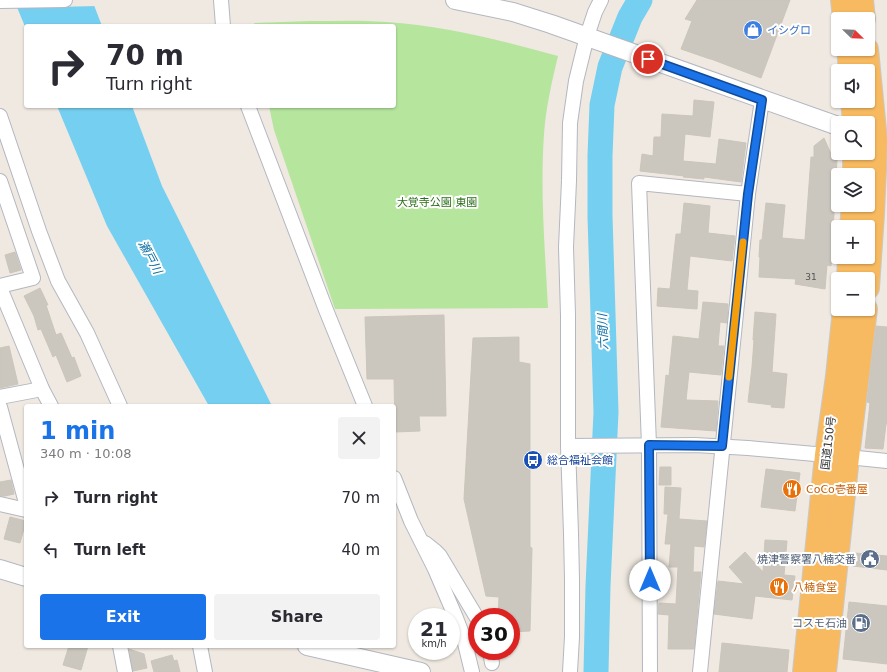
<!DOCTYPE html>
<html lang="en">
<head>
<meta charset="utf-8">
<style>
  body { margin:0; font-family:"DejaVu Sans","Noto Sans JP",sans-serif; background:#f2f2f3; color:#2b2b33; height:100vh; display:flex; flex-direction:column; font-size:15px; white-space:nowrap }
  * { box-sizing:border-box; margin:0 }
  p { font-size:13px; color:#7c7c81 }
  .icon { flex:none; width:22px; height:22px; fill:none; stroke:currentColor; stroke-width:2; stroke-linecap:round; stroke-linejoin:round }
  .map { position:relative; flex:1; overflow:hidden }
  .panel { position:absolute; left:24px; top:404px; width:372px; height:244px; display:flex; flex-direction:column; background:#fff; border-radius:4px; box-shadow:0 1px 3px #0004 }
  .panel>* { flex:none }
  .hud { position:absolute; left:24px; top:24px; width:372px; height:84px; border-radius:4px; box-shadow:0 1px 3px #0004; background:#fff; color:#2b2b33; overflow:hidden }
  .needle { width:26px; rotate:113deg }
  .tools { position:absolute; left:831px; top:12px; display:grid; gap:8px }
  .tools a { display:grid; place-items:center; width:44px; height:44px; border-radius:4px; background:#fff; box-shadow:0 1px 3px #0004; font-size:20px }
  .speed { position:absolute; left:408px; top:608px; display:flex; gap:8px; font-size:20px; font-weight:700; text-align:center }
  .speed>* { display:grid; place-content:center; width:52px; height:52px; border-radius:50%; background:#fff; box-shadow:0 1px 3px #0004; line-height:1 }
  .speed small { font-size:10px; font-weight:400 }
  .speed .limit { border:6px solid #d22; background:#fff; color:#111 }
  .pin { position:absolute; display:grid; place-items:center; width:34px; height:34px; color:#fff; margin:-17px; border:2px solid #fff; border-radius:50%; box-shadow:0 1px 4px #0007 }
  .me { position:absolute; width:44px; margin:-22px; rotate:0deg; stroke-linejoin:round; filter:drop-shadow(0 0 3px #0008) }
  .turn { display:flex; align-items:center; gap:14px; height:84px; padding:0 16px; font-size:18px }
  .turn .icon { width:52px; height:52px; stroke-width:2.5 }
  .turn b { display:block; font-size:28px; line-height:34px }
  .round { display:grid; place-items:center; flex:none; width:42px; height:42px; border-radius:4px; background:#f2f2f3 }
  .overview { display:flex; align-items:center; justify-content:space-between; height:68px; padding:0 16px }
  h1 { font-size:24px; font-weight:700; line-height:30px; color:#1a73e8 }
  .button { display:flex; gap:8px; margin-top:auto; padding:8px 16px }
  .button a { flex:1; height:46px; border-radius:4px; background:#1a73e8; color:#fff; font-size:16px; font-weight:700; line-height:46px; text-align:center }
  .button a+a { background:#f2f2f3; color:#2b2b33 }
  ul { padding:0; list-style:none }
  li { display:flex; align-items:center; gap:12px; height:52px; padding:0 16px }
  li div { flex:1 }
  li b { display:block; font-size:15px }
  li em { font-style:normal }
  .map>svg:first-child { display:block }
  .green { fill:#b6e59e }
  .water { fill:#75cff0 }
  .pier { fill:#efe9e1 }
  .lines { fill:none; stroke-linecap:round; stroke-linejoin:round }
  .river { stroke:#75cff0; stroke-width:25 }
  .building { fill:#cbc7bf; stroke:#cbc5ba }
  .minor-casing { stroke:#b4b7c1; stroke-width:16 }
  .tertiary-casing { stroke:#b4b7c1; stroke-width:20 }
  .trunk-casing { stroke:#c9c9c9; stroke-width:24 }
  .minor { stroke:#fff; stroke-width:14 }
  .tertiary { stroke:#fff; stroke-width:18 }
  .trunk { stroke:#f8ba60; stroke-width:22 }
  .route-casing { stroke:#114b97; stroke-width:10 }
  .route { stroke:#1a73e8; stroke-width:7 }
  .slow { stroke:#f59e0b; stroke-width:7 }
  .labels { text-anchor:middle; stroke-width:4; stroke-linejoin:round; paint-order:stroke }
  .number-label { font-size:9px; fill:#555452 }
  .shop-label { font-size:11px; fill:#366cbe; stroke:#fff; text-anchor:start }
  .park-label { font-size:11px; fill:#2c6e1b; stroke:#fff }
  .street-label { font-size:11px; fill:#2e2e2e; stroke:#fff }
  .transit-label { font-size:11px; fill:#164399; stroke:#fff; text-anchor:start }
  .food-label { font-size:11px; fill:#c56008; stroke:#fff; text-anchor:start }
  .service-label { font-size:11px; fill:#4e5e75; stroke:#fff; text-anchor:end }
  .water-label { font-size:12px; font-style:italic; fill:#0d6fa3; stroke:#fff }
</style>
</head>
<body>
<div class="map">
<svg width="887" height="672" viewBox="0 0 887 672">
  <rect width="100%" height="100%" fill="#efe9e1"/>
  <path class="green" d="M310,21C335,21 361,20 386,22C445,26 501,40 558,56C552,81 546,107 544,134C540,192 545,250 548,308L335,309L274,130L269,106H394V26H255L254,23Z"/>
  <g class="water">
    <path d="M14,0H92L102,26H26V29Z"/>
    <path d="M57,106H132L162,186L272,406H209L107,226Z"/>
  </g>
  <g class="pier">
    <path d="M12,0H94L97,6L15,8Z"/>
    <path d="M340,646H383L390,672H353Z"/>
  </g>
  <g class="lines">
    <path class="river" d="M596,672L598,586L606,412L600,216V156L602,105L610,67L630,17L640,0"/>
  </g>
  <g class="building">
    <path d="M697,0H790L761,78L711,59H710L681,49L692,21L685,19Z"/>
    <path d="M694,100L714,102L710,137L685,134L683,161L716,164L719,139L746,143L741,182L704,177V179L683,177L684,176L640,171L642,154L653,156L654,137H661L662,114L693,116Z"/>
    <path d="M824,138L831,154L837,160L831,266L827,265L825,289L795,284L796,279L759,277L760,257H759L760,240H762L766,203L785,205L782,238L805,240L811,157H814V146Z"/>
    <path d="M684,203L710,206L708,233L735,236L732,261L690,256L687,290L698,291L697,309L657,306L658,288L670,289L676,234H681Z"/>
    <path d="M15,252L21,270L10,273L5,255Z"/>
    <path d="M40,288L48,305H46L56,335L61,333L72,358L74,357L81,376L67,382L56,355L53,357L41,329L38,330L34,316L24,296Z"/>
    <path d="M703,302L728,304L727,323L720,322L718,346H724L721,375L689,372L686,400L718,401L716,431L661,427L666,375L669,376L673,336L699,339Z"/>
    <path d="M755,312L776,314L772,372L787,374L784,408L771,407L772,405L748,402L752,367L754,340H753Z"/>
    <path d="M444,315L446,416H419L420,431L395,432L394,379H367L365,317Z"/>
    <path d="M876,326L887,327V424H886L883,449L865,448L870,403L867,402Z"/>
    <path d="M519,337V362L530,364V547L532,548L530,631L511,632V617H498L499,597L486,596L464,499L473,338Z"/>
    <path d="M9,346L18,384L0,388V348Z"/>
    <path d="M660,467H671V485H659Z"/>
    <path d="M766,469L800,473L795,511L761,507Z"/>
    <path d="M11,480L14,494L5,496H0V482Z"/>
    <path d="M665,487L681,488L679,519L707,521L704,547L694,546L693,572H701L694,649H668L669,615L658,614L659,603L676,604L678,567H669L671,544H665L668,514H664Z"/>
    <path d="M10,517L26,521L20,543L4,539Z"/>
    <path d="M765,540L787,541L784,575L795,576L792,600L755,596L752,619L714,614L718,581L744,584L729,567L745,552L763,572Z"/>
    <path d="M855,553L887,556V570L853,566Z"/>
    <path d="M849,602L887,606V664L843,659Z"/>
    <path d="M722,643L789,650L787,672H719Z"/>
    <path d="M69,646H88L81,670L63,665Z"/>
    <path d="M129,649L144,654L147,668L133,671Z"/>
    <path d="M172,655L174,661L177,660L180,672H154L151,661Z"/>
  </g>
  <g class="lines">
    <g class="minor-casing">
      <g id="minor">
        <path d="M221,0L223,26"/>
        <path d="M0,1L65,0"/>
        <path d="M248,106L326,310L365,406"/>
        <path d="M0,116L39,231L58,281L87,333L120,406"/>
        <path d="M0,181L33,278L0,286"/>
        <path d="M0,288L42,389L51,406"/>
        <path d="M0,397L42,389"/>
        <path d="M0,407L26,503"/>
        <path d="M568,446L695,445L748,448L826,455"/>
        <path d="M848,457L887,461"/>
        <path d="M394,478L411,521L435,569L456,618L464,639L472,672"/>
        <path d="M0,504L26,510"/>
        <path d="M425,543L435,551L440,556L477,618"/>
        <path d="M120,646L125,672"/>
        <path d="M200,646L205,672"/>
        <path d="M490,651L492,663"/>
        <path d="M570,672L572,637V580L571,533L568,446V315L566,247L569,181L570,123L576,81L587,36L595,12L601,0"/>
        <path d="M650,672L649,445L639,183L748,194"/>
        <path d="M700,672L748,194L762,100"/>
      </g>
    </g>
    <g class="tertiary-casing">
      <g id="tertiary">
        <path d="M455,0L513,12L551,24L838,126"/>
        <path d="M0,569L26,577"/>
        <path d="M307,646L421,672"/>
      </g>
    </g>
    <g class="trunk-casing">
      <g id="trunk">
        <path d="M842,0L844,19"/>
        <path d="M862,0L864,19"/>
        <path d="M848,49L850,71"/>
        <path d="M867,49L876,140L875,170L873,214L868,288"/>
        <path d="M852,101L854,123"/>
        <path d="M854,175V153"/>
        <path d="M851,227L853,205"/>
        <path d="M848,279L849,257"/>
        <path d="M804,672L826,455L837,376L844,309"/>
        <path d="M825,672L848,457L866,309"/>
      </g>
    </g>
    <use href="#minor" class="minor"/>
    <use href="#tertiary" class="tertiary"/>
    <use href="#trunk" class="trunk"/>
  </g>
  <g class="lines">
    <g class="route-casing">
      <path id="route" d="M648,59L762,100L748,194L722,446L649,445L650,580"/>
    </g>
    <use href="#route" class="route"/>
    <path class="slow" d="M729,377L743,242"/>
  </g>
  <defs>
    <g id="shop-disc" transform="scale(1)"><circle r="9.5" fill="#3f7fe0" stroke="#fff"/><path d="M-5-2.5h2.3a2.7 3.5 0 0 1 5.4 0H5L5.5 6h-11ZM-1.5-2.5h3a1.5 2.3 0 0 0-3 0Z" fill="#fff"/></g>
    <g id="bus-disc" transform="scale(1)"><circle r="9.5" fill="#1a4fb4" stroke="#fff"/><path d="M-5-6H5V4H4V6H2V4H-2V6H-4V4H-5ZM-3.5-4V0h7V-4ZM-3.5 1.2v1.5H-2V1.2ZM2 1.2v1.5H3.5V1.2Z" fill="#fff"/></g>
    <g id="restaurant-disc" transform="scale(1)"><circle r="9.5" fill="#e8710a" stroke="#fff"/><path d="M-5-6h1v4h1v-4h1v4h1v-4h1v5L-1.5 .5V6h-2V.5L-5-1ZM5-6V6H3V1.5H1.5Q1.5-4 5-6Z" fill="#fff"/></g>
    <g id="civic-disc" transform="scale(1)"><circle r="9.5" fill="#5c6f8a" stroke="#fff"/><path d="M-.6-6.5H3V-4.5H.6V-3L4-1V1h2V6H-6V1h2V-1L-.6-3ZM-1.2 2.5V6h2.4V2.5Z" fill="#fff"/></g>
    <g id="fuel-disc" transform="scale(1)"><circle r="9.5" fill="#5c6f8a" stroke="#fff"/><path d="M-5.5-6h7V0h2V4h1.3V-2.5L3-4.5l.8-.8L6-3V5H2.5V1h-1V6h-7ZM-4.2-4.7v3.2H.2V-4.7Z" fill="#fff"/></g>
  </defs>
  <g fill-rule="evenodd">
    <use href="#shop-disc" x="753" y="30"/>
    <use href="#bus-disc" x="533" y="460"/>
    <use href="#restaurant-disc" x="792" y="489"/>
    <use href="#civic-disc" x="870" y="559"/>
    <use href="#restaurant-disc" x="779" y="587"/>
    <use href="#fuel-disc" x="861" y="623"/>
  </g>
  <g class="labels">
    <g class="number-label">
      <text x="811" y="280">31</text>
    </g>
    <g class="shop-label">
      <text x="767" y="34">イシグロ</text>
    </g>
    <g class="park-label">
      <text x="437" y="206">大覚寺公園 東園</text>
    </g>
    <g class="street-label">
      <text transform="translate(828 443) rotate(-83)" y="4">国道150号</text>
    </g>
    <g class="transit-label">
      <text x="547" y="464">総合福祉会館</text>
    </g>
    <g class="food-label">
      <text x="806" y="493">CoCo壱番屋</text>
      <text x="793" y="591">八楠食堂</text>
    </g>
    <g class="service-label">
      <text x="856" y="563">焼津警察署八楠交番</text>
      <text x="847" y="627">コスモ石油</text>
    </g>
    <g class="water-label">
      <text transform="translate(150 257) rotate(62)" y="4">瀬戸川</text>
      <text transform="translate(603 332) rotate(-92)" y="4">六間川</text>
    </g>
  </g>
</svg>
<div class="tools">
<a><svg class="needle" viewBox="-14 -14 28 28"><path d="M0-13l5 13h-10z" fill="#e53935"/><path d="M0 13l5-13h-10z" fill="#7c7c81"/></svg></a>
<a><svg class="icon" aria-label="sound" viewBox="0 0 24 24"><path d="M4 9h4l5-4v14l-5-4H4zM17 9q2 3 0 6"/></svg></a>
<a><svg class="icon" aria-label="search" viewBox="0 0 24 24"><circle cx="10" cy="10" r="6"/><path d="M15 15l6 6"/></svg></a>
<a><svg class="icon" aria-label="layers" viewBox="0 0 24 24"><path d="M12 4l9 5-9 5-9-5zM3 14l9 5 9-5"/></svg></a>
<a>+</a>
<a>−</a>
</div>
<div class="speed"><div>21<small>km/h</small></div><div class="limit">30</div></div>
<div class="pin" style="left:648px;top:59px;background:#d93025"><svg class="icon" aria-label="arrive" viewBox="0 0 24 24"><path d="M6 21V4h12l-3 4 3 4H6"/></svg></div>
<svg class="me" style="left:650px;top:580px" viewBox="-20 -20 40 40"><circle r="19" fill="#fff"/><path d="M0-13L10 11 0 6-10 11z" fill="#1a73e8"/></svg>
<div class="hud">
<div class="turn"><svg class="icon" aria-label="right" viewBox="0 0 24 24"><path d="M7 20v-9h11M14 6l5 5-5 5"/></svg><div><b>70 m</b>Turn right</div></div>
</div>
<section class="panel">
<div class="overview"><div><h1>1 min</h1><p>340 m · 10:08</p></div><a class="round"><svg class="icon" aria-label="close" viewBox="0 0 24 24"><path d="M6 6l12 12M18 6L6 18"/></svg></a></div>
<ul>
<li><svg class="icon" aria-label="right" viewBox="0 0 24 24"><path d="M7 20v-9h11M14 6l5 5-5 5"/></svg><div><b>Turn right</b></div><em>70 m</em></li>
<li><svg class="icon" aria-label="left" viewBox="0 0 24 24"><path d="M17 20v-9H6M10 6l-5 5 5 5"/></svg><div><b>Turn left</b></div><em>40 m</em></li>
</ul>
<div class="button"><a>Exit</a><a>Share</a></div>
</section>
</div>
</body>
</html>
